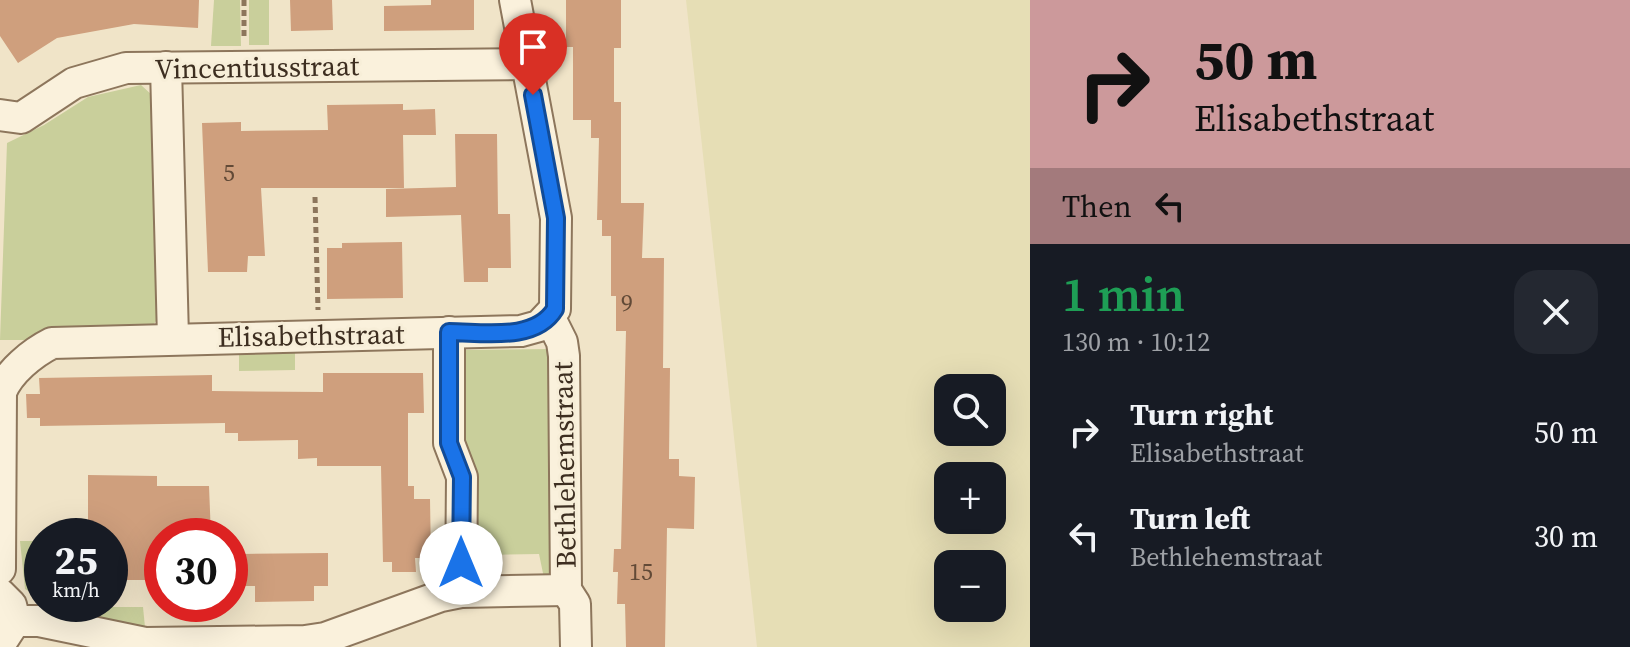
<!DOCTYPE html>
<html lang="en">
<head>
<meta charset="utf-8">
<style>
  body { margin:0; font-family:"Source Serif 4",serif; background:#242831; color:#f1f3f6; height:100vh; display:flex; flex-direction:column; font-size:30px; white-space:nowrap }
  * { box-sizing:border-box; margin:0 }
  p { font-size:26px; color:#9ea1a6 }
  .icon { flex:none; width:44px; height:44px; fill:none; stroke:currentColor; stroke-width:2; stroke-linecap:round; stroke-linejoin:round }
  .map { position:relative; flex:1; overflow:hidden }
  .side { display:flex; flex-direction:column; background:#171b24; width:600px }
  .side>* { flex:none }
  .hud { background:#cc999b; color:#111; overflow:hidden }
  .controls { position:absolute; left:934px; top:374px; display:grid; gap:16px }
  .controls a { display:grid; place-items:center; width:72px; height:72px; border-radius:16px; background:#171b24; box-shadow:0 8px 32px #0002; font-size:40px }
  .speed { position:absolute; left:24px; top:518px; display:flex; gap:16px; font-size:40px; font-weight:700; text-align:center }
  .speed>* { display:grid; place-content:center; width:104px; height:104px; border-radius:50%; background:#171b24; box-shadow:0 8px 32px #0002; line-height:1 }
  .speed small { font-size:20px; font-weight:400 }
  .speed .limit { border:12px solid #d22; background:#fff; color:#111 }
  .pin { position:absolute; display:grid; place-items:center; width:68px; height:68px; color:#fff; margin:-82px -34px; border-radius:50% 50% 50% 0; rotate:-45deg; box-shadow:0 0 8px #0007 }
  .pin .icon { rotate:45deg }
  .me { position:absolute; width:88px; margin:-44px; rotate:0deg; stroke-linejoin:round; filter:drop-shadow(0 0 6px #0008) }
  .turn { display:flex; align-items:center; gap:28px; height:168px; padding:0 32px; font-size:36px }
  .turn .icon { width:104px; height:104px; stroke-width:2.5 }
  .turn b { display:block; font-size:56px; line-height:68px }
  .then { display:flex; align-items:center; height:76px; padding:0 32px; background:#0003; gap:16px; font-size:30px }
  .round { display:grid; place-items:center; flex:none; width:84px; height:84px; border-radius:24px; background:#242831 }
  .summary { display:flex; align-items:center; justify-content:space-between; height:136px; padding:0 32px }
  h1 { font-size:48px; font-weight:600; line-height:60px; color:#1e9e55 }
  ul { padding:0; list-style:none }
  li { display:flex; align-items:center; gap:24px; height:104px; padding:0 32px }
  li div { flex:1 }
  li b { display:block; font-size:30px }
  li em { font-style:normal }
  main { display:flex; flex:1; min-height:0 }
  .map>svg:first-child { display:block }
  .farmland { fill:#e6deb5; fill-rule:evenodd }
  .green { fill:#c9cf9b }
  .building { fill:#cf9f7d }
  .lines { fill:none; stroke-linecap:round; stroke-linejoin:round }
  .street-casing { stroke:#8d765c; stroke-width:34 }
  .path { stroke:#8d765c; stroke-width:5; stroke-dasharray:6 4; stroke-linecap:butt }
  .street { stroke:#faf1dc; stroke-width:30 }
  .route-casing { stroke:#114b97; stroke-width:20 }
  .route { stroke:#1a73e8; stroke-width:14 }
  .labels { text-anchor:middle; stroke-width:6; stroke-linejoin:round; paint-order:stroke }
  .number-label { font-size:24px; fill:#624a37 }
  .street-label { font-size:28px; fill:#3d2e20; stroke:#f7eed8 }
</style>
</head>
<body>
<main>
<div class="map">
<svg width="1030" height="647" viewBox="0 0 1030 647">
  <rect width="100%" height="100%" fill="#f0e4c8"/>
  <path class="farmland" d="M686,0H1030V647H757ZM948,388H992V432H948ZM948,476H992V520H948ZM948,564H992V608H948Z"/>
  <g class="green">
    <path d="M214,0H240L241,46H211Z"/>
    <rect x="249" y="0" width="20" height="45"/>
    <path d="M141,85L153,96L157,320L152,326L32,340H0L7,143L44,125L88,97Z"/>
    <path d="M239,345L295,346V370L239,371Z"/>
    <path d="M551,349L553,575L544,578L539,554L484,555L483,578L478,579L475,575L460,350Z"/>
    <path d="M20,541H42V599L25,589Z"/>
    <path d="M59,607H143L145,627L57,610Z"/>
  </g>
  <g class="building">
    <path d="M0,0H199L198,28L134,24L57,38L18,63L0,36Z"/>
    <path d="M290,0H332L333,30L291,31Z"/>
    <path d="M431,0H474V30L384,31V6L431,5Z"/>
    <path d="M566,0H621V48H614V102H621V203H644L642,258H664L663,368H670L669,459H679V476L695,477L694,529L667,528L665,647H626L625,604H617L618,572H613L614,549H621L626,331H616V296H611V236H602V220H597L599,138H591V120H573V47H566Z"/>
    <path d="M403,104V110L435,109L436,135H403L404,188H261L265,256H248L247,272H208L202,123L241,122V131L328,130L327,105Z"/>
    <path d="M455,134H497L498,214H510L511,268H488V282H464L461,215L386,217V189L456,187Z"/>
    <path d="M402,242L403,298L327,299V248H342V243Z"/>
    <path d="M323,373H423L424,413H408V486H414V499H430L431,558H415L416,572H392V562H383L381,466H317V458L298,459V440L238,441V433H225V423L40,426V418H27L26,394H40L39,378L212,375V391L323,392Z"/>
    <path d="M88,475L157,476V486H209L211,536H162V564H145V580H110V536H88Z"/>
    <path d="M328,553V586H314V601L255,602V586H242V554Z"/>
  </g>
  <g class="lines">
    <g class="street-casing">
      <g id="street">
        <path d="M166,67L173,338"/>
        <path d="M0,115L21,118L74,83L126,68L527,64"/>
        <path d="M550,318L562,342L564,356L566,590L575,604L576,647"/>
        <path d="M449,332V443L462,477L461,592"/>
        <path d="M0,569L1,392C9,372 32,353 52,343L521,331L539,326L555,309L556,218L515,0"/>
        <path d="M0,594L11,605L15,621L0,644"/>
        <path d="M15,621H39L145,643L305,641L325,638L441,596L461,592L566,590"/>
      </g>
    </g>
    <g class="path">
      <path d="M244,0V39"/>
      <path d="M315,197L318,310"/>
    </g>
    <use href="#street" class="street"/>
  </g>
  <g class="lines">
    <g class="route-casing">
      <path id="route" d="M461,563L462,477L449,443V332C483,332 535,342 555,309L556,218L533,95"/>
    </g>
    <use href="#route" class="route"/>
  </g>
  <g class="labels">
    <g class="number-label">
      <text x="229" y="181">5</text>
      <text x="627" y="311">9</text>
      <text x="641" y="580">15</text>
    </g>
    <g class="street-label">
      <text transform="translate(257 67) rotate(-1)" y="10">Vincentiusstraat</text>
      <text transform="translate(311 335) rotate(-1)" y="10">Elisabethstraat</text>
      <text transform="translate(564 465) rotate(-91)" y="10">Bethlehemstraat</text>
    </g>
  </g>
</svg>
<div class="controls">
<a><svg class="icon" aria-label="search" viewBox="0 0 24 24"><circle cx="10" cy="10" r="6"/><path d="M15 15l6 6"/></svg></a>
<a>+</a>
<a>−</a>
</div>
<div class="speed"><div>25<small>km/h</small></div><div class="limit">30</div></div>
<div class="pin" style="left:533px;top:95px;background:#d93025"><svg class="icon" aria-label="arrive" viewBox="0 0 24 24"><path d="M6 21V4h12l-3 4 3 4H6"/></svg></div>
<svg class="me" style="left:461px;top:563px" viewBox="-20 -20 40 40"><circle r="19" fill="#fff"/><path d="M0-13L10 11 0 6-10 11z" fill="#1a73e8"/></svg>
</div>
<section class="side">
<div class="hud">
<div class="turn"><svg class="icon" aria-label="right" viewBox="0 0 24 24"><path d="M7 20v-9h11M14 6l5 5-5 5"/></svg><div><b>50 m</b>Elisabethstraat</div></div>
<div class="then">Then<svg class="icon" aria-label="left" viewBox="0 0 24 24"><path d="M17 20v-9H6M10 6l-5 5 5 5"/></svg></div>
</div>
<div class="summary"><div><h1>1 min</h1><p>130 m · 10:12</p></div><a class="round"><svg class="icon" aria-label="close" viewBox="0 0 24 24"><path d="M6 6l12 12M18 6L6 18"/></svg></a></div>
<ul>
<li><svg class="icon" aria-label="right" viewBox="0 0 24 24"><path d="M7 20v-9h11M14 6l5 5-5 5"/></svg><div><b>Turn right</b><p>Elisabethstraat</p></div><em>50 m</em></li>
<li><svg class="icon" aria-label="left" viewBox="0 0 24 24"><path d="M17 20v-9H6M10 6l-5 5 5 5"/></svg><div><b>Turn left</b><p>Bethlehemstraat</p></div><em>30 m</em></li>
</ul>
</section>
</main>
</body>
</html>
